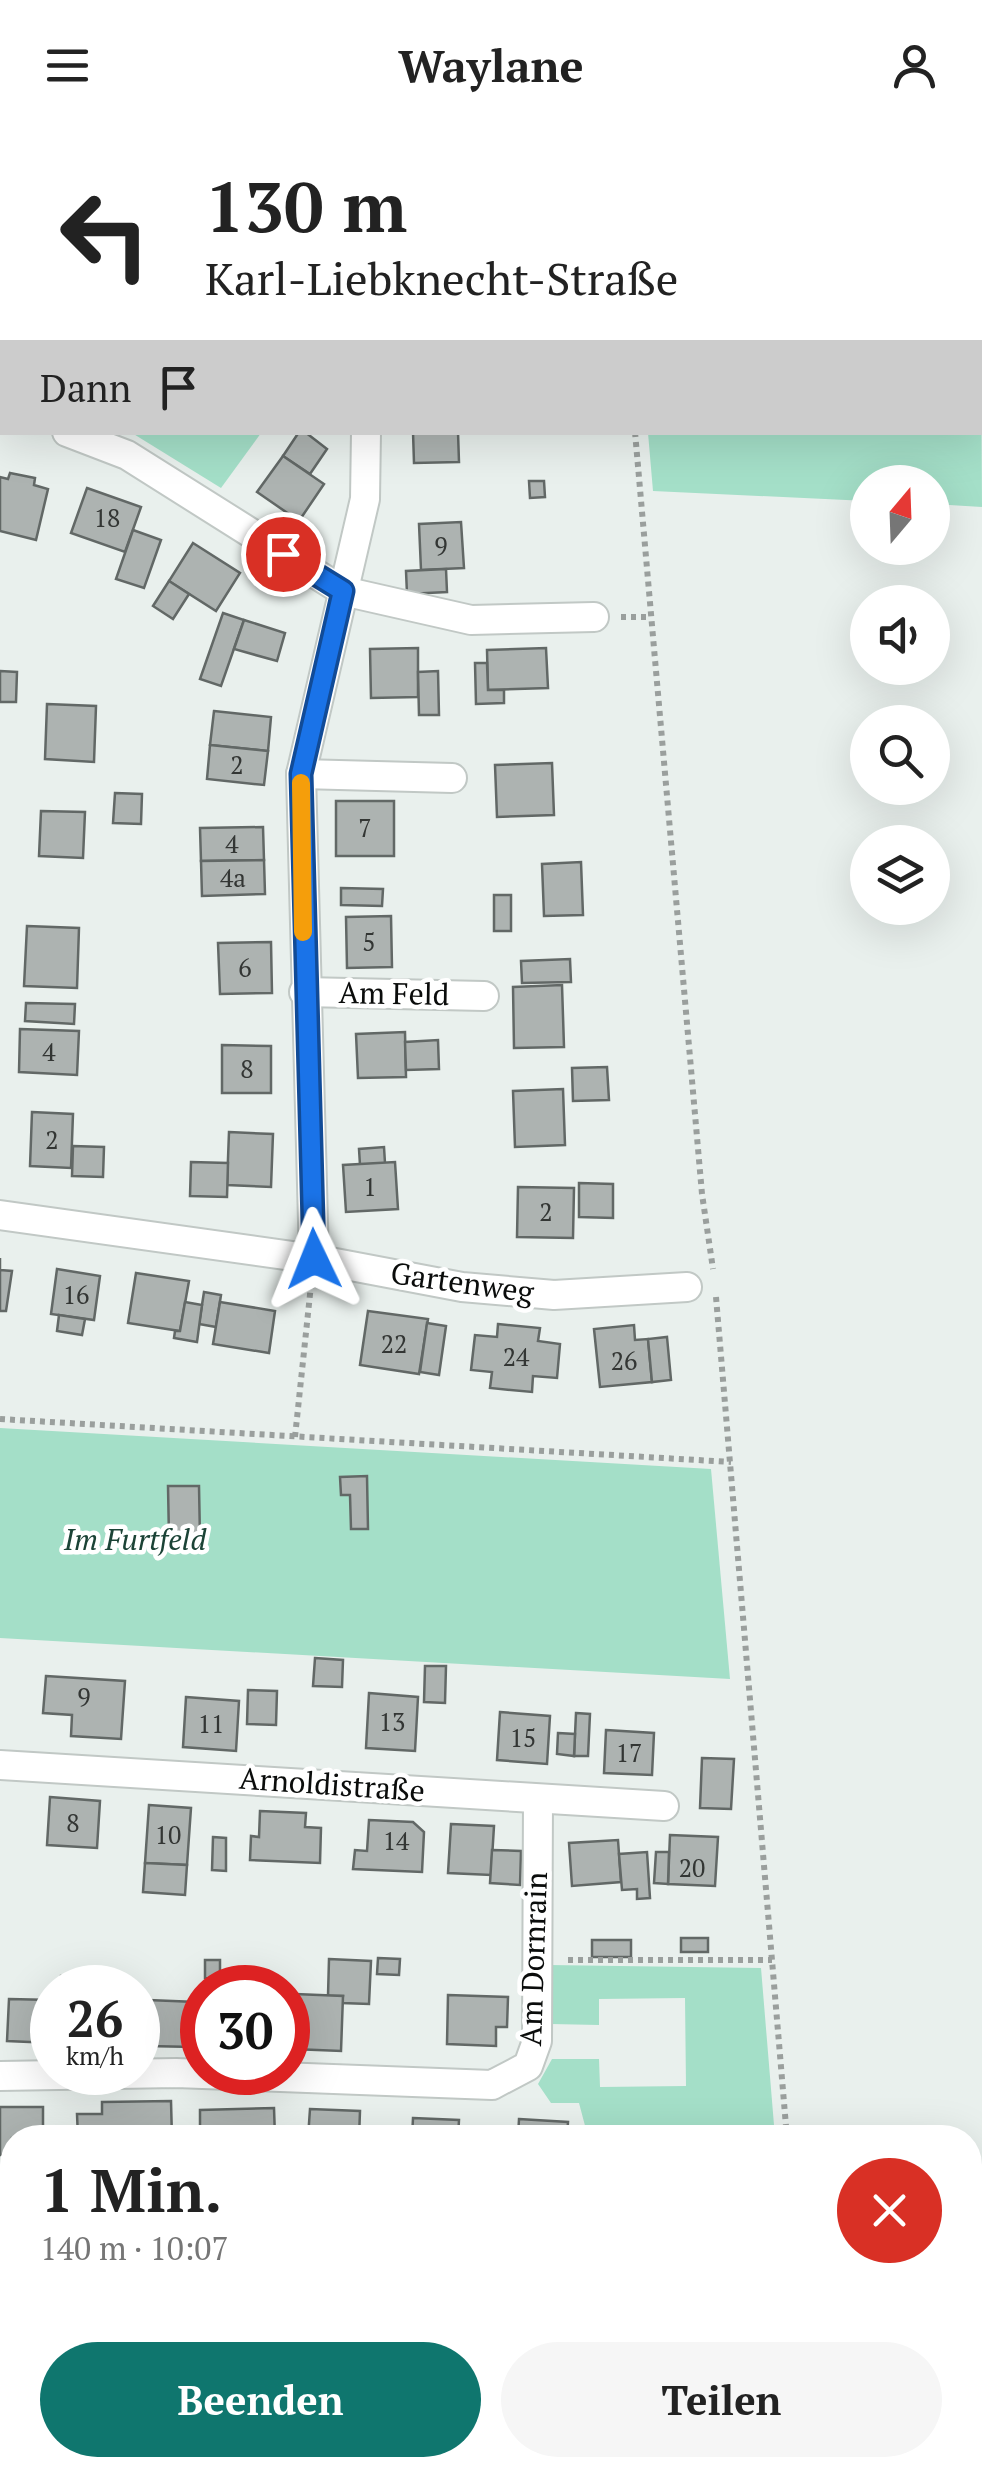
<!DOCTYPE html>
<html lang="de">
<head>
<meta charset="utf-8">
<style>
  body { margin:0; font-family:"PT Serif",serif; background:#f6f6f6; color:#222; height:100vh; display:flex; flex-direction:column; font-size:38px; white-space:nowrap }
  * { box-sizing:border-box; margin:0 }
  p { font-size:32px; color:#767676 }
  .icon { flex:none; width:55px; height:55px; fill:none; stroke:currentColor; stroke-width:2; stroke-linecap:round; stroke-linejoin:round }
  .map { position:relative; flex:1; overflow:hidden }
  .drawer { position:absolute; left:0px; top:1995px; width:982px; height:352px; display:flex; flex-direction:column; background:#fff; border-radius:40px 40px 0 0; box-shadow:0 10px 40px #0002 }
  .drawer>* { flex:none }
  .hud { position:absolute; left:0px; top:0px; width:982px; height:305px; box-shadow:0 10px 40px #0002; background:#fff; color:#222; overflow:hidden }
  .needle { width:65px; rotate:19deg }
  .tools { position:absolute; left:850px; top:335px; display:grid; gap:20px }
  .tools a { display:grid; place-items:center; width:100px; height:100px; border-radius:50%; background:#fff; box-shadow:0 10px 40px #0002; font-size:50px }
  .speed { position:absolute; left:30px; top:1835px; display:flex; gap:20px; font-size:50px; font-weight:700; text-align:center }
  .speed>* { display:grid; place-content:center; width:130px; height:130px; border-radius:50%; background:#fff; box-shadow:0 10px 40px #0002; line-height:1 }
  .speed small { font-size:25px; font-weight:400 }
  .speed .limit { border:15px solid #d22; background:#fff; color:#111 }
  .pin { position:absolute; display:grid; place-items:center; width:85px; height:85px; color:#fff; margin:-42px; border:5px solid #fff; border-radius:50%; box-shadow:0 2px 10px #0007 }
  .me { position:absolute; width:110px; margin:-55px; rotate:358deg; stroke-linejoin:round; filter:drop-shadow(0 0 8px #0008) }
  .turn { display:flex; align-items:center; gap:35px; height:210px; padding:0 40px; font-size:45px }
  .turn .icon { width:130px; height:130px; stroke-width:2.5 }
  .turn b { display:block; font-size:70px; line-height:85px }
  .then { display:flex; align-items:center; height:95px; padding:0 40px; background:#0003; gap:20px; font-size:38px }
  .round { display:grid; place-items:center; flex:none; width:105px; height:105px; border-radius:52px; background:#f6f6f6 }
  .headline { display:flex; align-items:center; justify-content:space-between; height:170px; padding:0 40px }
  h1 { font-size:60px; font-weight:700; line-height:75px }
  .action { display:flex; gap:20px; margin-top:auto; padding:20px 40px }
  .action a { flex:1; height:115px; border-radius:60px; background:#0f766e; color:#fff; font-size:40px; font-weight:700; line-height:115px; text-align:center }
  .action a+a { background:#f6f6f6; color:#222 }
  header { display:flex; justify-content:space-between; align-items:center; height:130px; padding:0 40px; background:#fff; font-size:45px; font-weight:700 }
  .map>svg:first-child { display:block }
  .green { fill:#a4dfc8 }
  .building { fill:#adb3b1; stroke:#626866; stroke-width:2.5 }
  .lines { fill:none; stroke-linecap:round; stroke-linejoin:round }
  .minor-casing { stroke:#c1c8c5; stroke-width:32 }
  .path { stroke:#9a9f9d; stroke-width:6; stroke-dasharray:5 5; stroke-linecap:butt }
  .minor { stroke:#fff; stroke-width:28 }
  .route-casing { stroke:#114b97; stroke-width:25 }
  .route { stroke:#1a73e8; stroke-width:18 }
  .slow { stroke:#f59e0b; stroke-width:18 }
  .labels { text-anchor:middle; stroke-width:9; stroke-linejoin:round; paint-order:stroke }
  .number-label { font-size:25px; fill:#333634 }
  .street-label { font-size:30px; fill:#0a0c0b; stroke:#fff }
  .park-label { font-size:30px; font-style:italic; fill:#1b4336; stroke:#fff }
</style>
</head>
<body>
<header><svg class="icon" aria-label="menu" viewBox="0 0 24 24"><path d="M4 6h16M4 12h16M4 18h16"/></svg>Waylane<svg class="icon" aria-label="person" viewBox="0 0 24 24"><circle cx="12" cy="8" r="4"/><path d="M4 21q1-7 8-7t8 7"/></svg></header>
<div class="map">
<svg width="982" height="2346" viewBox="0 0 982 2346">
  <rect width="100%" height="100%" fill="#e9f0ed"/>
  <g class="green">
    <path d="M980,36L982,377L933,374L932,352H868L867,371L653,361L648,303L980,302Z"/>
    <path d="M132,303L261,302V303L221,358Z"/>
    <path d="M0,1298L711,1339L730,1549L0,1508Z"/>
    <path d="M549,1835L761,1838L775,2007H588L579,1973H551L538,1954L552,1929H599L600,1957L686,1956L685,1868L599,1869V1895L551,1894Z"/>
  </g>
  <g class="building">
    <path d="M299,302H305L327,319L310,344L283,326Z"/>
    <path d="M413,302H458L459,332L414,333Z"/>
    <path d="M283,326L324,354L299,391L257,362Z"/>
    <path d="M10,343L35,348L34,355L48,359L36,410L0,401V347L8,349Z"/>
    <path d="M529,351H544L545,367L530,368Z"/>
    <path d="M87,358L141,377L125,422L71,403Z"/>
    <path d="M461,392L464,438L421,440L419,394Z"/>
    <path d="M133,400L161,410L144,458L116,449Z"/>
    <path d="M193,413L240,443L216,481L169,451Z"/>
    <path d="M446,439L447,462L407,464L406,441Z"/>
    <path d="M169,451L189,464L173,489L153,476Z"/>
    <path d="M223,483L244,490L221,556L200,549Z"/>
    <path d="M244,490L285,503L277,531L234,519Z"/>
    <path d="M418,518V567L371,568L370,519Z"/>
    <path d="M546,518L548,558L488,560L487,520Z"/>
    <path d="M475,533H487L488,560H504V573L476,574Z"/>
    <path d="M0,541L17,542L16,572H0Z"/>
    <path d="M438,541L439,585H419L418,542Z"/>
    <path d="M47,574L96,576L94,632L45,629Z"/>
    <path d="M214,581L271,587L268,621L210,615Z"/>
    <path d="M210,615L268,621L264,655L207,649Z"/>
    <path d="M552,633L554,685L497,687L495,635Z"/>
    <path d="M115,663L142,664L141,694L113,693Z"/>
    <rect x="336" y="671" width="58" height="55"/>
    <path d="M41,681L85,682L83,728L39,726Z"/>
    <path d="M263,697L264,730L201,731L200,698Z"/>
    <path d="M264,730L265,764L202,766L201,731Z"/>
    <path d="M581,732L583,785L544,786L542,734Z"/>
    <path d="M341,758L383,759L382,776L341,775Z"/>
    <rect x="494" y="765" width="17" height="36"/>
    <path d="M391,786L392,837L347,838L346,787Z"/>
    <path d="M27,796L79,798L77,858L24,856Z"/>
    <path d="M271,812L272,863L220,864L218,813Z"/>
    <path d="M570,829L571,852L522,853L521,831Z"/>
    <path d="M562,855L564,917L514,918L513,857Z"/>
    <path d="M26,873L75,874L74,894L25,891Z"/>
    <path d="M20,899L79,901L77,945L19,942Z"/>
    <path d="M405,902L406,947L358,948L356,904Z"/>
    <path d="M438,910L439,939L406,940L405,912Z"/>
    <path d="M222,915L271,916V963H222Z"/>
    <path d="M607,937L609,970L573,971L572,938Z"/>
    <path d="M563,959L565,1015L515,1017L513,961Z"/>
    <path d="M32,982L73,984L71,1038L30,1036Z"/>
    <path d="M229,1002L273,1004L271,1057L227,1055Z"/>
    <path d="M73,1016L104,1017L103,1047L72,1046Z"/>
    <path d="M384,1017L385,1033L360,1035L359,1019Z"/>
    <path d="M191,1032L228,1033L227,1067L190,1066Z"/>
    <path d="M395,1032L398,1079L346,1082L343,1035Z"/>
    <path d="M579,1053L613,1054V1088L579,1087Z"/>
    <path d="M518,1057L574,1058L573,1108L517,1107Z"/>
    <path d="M0,1128V1140L12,1141L6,1181H0Z"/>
    <path d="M57,1139L100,1146L94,1190L51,1184Z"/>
    <path d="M136,1143L189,1151L180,1201L128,1193Z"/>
    <path d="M204,1162L221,1165L216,1197L199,1194Z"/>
    <path d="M185,1172L202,1175L197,1212L174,1208L175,1201H180Z"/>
    <path d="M220,1172L275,1181L269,1223L213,1214Z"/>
    <path d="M368,1181L428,1189L419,1244L360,1235Z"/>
    <path d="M59,1185L85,1189L82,1205L57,1201Z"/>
    <path d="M427,1193L446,1196L439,1245L420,1242Z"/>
    <path d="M498,1194L540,1198L538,1211L560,1214L557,1248L533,1246L532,1262L490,1258L492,1242L471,1240L475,1205L497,1207Z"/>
    <path d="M634,1195L635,1210L648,1209L652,1252L600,1257L594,1199Z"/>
    <path d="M667,1207L671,1250L652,1252L648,1209Z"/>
    <path d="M367,1346L368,1399H351L350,1365H341L340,1347Z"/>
    <path d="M168,1356H199L200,1408H169Z"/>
    <path d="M315,1528L343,1530L342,1557L313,1556Z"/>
    <path d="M425,1536H446L445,1573L424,1572Z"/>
    <path d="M46,1546L125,1551L121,1609L71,1606L72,1585L43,1583Z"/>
    <path d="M248,1560L277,1561L276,1595L247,1594Z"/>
    <path d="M369,1563L418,1567L415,1621L366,1618Z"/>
    <path d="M186,1567L239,1571L236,1621L183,1617Z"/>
    <path d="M500,1582L550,1586L547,1634L497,1630Z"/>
    <path d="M576,1583L590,1584L588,1626H574Z"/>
    <path d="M606,1600L654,1603L652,1645L604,1643Z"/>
    <path d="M558,1603L575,1604L574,1626L557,1624Z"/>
    <path d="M702,1628L734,1629L731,1679L700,1678Z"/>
    <path d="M50,1667L100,1671L97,1718L47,1715Z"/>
    <path d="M149,1675L191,1678L187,1735L145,1733Z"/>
    <path d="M260,1681L306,1683L305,1697L321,1698L320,1733L250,1730L251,1706L259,1707Z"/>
    <path d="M369,1690L413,1692L424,1702L422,1742L353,1739L355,1720L367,1721Z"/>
    <path d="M451,1694L494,1696L491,1745L448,1743Z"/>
    <path d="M670,1705L718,1707L715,1756L668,1754Z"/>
    <path d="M213,1707L226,1708V1741L212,1740Z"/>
    <path d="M618,1710L621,1752L572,1756L569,1713Z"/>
    <path d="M492,1720L521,1721L520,1755L490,1753Z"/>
    <path d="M647,1722L650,1768L637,1769V1759L622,1760L619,1724Z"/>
    <path d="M656,1722H669L668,1754L654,1753Z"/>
    <path d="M145,1733L187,1735L185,1765L143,1762Z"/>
    <rect x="681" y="1808" width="27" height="14"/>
    <rect x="592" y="1810" width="39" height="17"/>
    <path d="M378,1828L400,1829L399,1845L377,1844Z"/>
    <path d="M329,1829L371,1831L369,1874L342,1873L343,1866H328Z"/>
    <path d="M205,1830H220V1849L205,1848Z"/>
    <path d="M61,1846L100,1848V1858H60Z"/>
    <path d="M295,1864L343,1866L341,1921L293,1919Z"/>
    <path d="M448,1865L508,1867L507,1897H496V1916L447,1914Z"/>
    <path d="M9,1869L52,1870V1913L7,1911Z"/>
    <path d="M148,1870L196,1872L194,1917L147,1916Z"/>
    <path d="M171,1971L172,2008H78L77,1984H102V1972Z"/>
    <path d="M0,1977H43V2008H12V2025H0Z"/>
    <path d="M274,1978L275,2007L286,2008H200V1980Z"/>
    <path d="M310,1979L360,1981L359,2008H308Z"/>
    <path d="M413,1988L459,1990L458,2008H412Z"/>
    <path d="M519,1989L568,1992L567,2008H518Z"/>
  </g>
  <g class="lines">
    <g class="minor-casing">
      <g id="minor">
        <path d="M366,0V2"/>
        <path d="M0,278L2,279"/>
        <path d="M67,302L127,325L343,461L471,490L594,487"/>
        <path d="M301,644L452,648"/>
        <path d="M304,862L484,866"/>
        <path d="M0,1085L314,1129L462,1157L554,1165L687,1157"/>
        <path d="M314,1129L301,644L365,369L366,302"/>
        <path d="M0,1635L664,1676"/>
        <path d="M0,1946L176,1943L492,1955L528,1936L537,1911L538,1669"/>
      </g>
    </g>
    <g class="path">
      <path d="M611,0V2"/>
      <path d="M635,302L702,1064L713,1139"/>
      <path d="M621,487H650"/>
      <path d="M716,1167L787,2008"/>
      <path d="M0,1289L731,1332"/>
      <path d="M295,1307L311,1155"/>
      <path d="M568,1830H772"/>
      <path d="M970,2134H982"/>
      <path d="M0,2140H12"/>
    </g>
    <use href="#minor" class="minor"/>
  </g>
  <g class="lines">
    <g class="route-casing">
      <path id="route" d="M283,424L343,461L301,644L314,1129"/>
    </g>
    <use href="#route" class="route"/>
    <path class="slow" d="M301,653L303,802"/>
  </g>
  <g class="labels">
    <g class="number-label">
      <text x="107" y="397">18</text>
      <text x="441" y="425">9</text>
      <text x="237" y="644">2</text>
      <text x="365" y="707">7</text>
      <text x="232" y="723">4</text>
      <text x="233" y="757">4a</text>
      <text x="369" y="821">5</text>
      <text x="245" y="847">6</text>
      <text x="49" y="931">4</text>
      <text x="247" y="948">8</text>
      <text x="52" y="1019">2</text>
      <text x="370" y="1066">1</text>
      <text x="546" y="1091">2</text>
      <text x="76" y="1174">16</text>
      <text x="394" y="1223">22</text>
      <text x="516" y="1236">24</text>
      <text x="624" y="1240">26</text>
      <text x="84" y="1576">9</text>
      <text x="392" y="1601">13</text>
      <text x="211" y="1603">11</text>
      <text x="523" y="1617">15</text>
      <text x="629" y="1632">17</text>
      <text x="73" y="1702">8</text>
      <text x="168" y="1714">10</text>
      <text x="396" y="1720">14</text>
      <text x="692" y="1747">20</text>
    </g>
    <g class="street-label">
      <text transform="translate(394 864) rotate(1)" y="10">Am Feld</text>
      <text transform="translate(462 1153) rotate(8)" y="10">Gartenweg</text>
      <text transform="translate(332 1655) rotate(4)" y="10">Arnoldistraße</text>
      <text transform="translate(534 1829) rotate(-88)" y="10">Am Dornrain</text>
    </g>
    <g class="park-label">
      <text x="135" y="1420">Im Furtfeld</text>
    </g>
  </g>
</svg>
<div class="tools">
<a><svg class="needle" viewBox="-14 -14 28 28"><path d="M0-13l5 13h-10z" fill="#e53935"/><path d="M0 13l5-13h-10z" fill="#767676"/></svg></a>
<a><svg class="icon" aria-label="sound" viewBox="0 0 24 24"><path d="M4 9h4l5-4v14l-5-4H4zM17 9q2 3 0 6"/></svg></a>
<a><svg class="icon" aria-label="search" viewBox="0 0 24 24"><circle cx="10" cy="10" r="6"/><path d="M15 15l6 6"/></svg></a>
<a><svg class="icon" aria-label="layers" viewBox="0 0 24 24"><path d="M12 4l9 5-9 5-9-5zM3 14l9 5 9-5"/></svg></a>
</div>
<div class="speed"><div>26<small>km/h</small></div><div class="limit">30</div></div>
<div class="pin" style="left:283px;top:424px;background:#d93025"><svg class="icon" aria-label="arrive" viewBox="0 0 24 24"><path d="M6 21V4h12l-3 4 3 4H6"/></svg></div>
<svg class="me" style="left:314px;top:1129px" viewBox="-20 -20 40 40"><path d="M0-17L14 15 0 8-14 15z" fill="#1a73e8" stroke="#fff" stroke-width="4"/></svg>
<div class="hud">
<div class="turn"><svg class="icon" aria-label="left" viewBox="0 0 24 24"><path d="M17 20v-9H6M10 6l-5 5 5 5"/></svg><div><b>130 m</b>Karl-Liebknecht-Straße</div></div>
<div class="then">Dann<svg class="icon" aria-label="arrive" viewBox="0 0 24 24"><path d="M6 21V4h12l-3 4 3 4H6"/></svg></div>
</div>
<section class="drawer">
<div class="headline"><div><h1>1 Min.</h1><p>140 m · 10:07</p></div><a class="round" style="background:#d93025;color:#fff"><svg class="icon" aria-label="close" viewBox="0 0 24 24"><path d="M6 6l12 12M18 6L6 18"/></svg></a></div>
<div class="action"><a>Beenden</a><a>Teilen</a></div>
</section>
</div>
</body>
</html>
